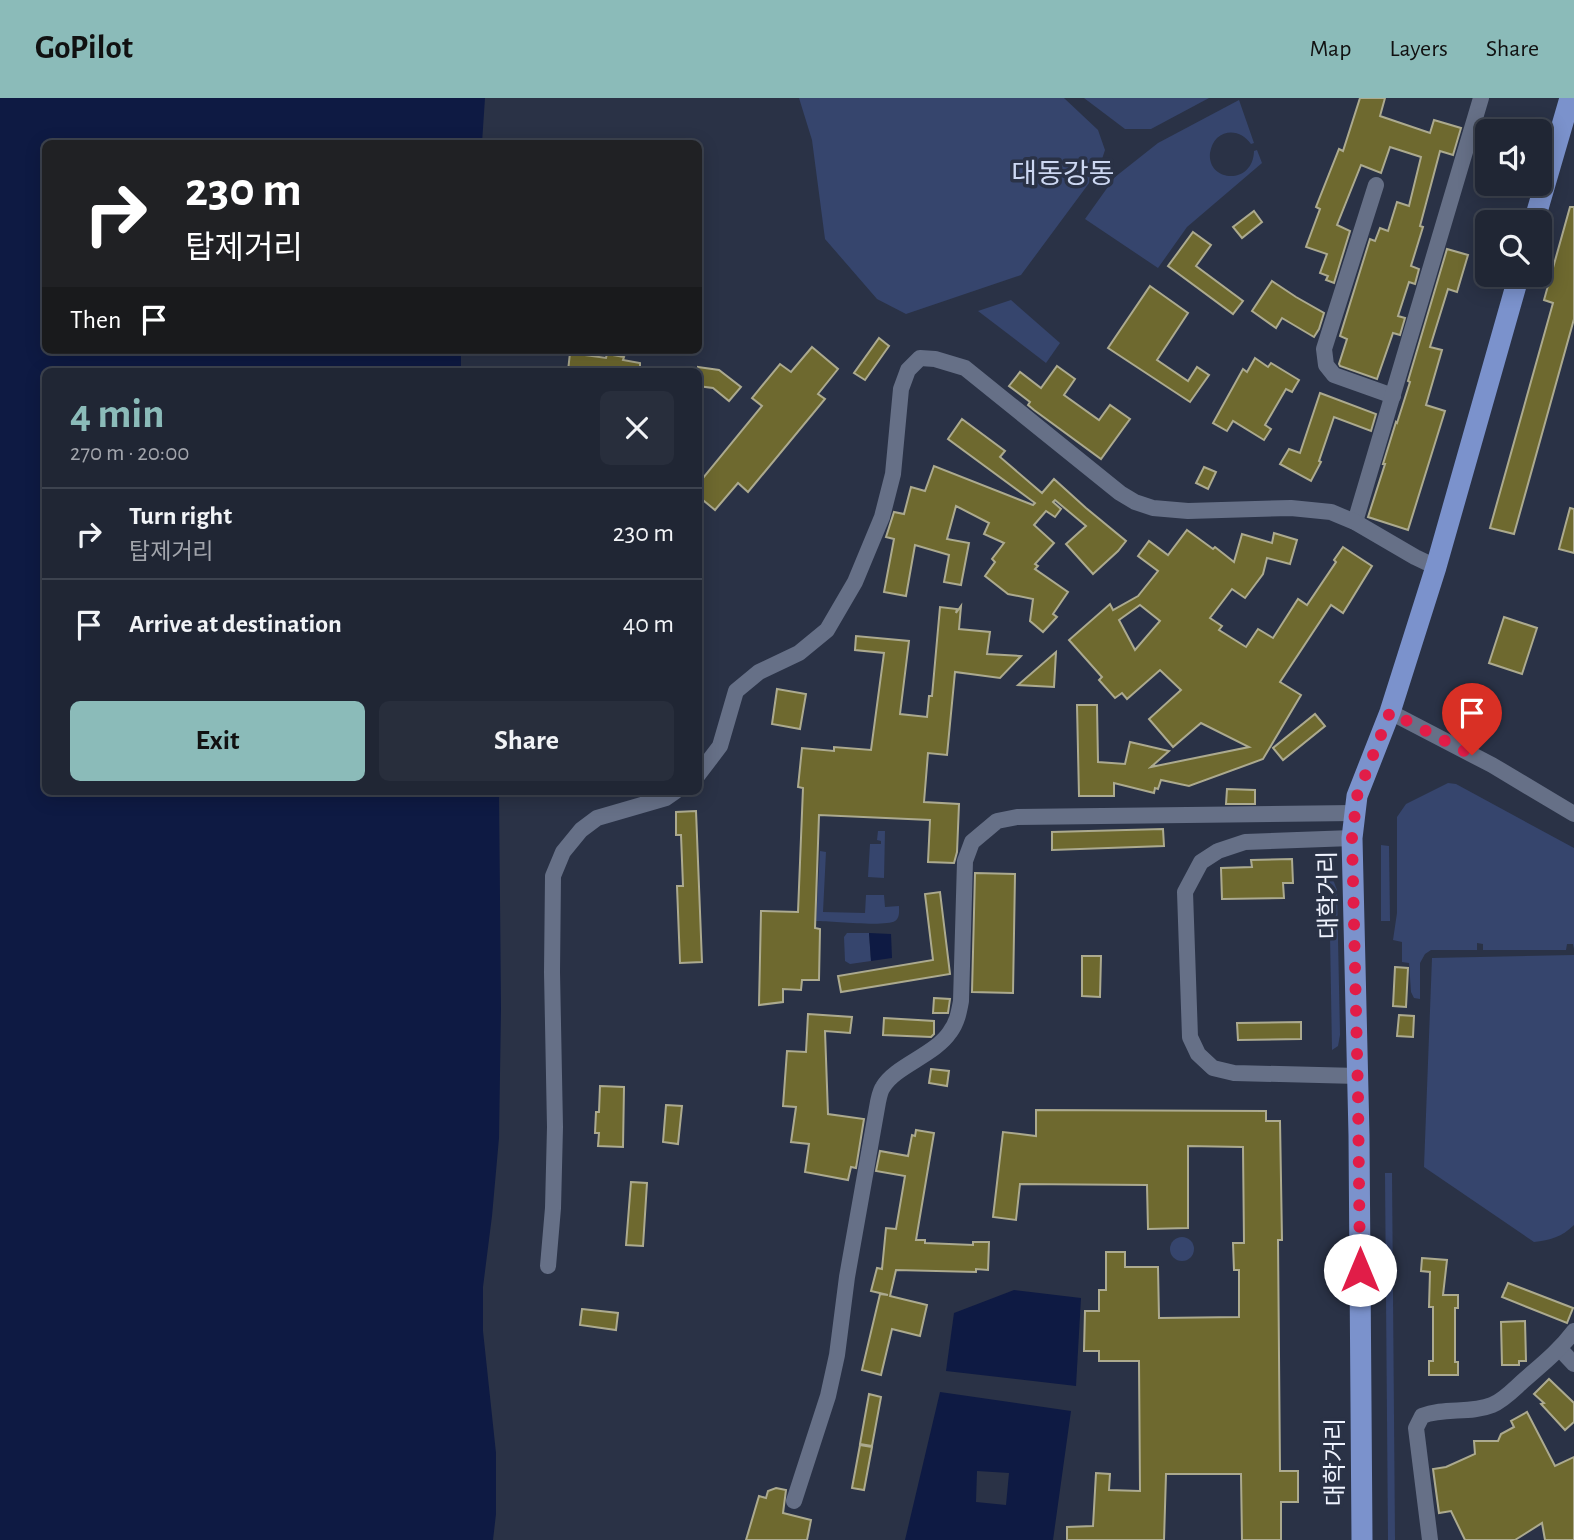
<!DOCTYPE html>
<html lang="en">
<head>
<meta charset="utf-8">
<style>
  body { margin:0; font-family:"Alegreya Sans","Noto Sans KR",sans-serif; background:#282e3c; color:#f1f3f6; height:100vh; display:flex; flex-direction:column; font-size:26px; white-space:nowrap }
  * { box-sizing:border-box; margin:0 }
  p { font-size:23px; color:#a2a5ac }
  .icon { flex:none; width:38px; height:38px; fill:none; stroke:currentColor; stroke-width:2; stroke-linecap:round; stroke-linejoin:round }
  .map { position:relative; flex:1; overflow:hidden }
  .drawer { position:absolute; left:42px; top:270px; width:660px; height:427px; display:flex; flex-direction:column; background:#202634; border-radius:10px; box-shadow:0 4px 18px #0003,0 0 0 2px #3d434f }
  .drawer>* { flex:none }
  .hud { position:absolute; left:42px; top:42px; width:660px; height:214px; border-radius:10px; box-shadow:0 4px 18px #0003,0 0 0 2px #3d434f; background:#202124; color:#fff; overflow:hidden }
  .fabs { position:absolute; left:1475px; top:21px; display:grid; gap:14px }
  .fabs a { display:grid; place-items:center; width:77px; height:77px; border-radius:10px; background:#202634; box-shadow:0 4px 18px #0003,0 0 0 2px #3d434f; font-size:35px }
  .pin { position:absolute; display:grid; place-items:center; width:60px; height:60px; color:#fff; margin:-72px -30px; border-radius:50% 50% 50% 0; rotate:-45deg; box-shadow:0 0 7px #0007 }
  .pin .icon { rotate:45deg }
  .me { position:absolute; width:77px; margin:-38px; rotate:0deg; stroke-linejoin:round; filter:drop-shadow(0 0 5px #0008) }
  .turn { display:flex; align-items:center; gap:24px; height:147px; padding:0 28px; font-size:32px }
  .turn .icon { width:91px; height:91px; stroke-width:2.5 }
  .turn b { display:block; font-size:49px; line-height:60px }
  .then { display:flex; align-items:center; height:66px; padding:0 28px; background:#0003; gap:14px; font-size:26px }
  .round { display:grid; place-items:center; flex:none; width:74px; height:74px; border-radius:10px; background:#282e3c }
  .overview { display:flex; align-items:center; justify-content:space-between; height:119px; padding:0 28px }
  h1 { font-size:42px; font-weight:700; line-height:52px; color:#8bbbb9 }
  .button { display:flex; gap:14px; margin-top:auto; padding:14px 28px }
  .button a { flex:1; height:80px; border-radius:10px; background:#8bbbb9; color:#111; font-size:28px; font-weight:700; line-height:80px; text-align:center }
  .button a+a { background:#282e3c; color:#f1f3f6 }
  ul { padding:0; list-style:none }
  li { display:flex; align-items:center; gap:21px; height:91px; padding:0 28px; border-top:2px solid #3d434f }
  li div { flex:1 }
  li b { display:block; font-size:26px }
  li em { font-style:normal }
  header { display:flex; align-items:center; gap:42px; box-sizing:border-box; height:98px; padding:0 35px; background:#8bbbb9; color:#111 }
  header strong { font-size:33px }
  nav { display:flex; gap:38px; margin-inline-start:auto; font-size:24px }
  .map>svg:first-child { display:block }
  .green { fill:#36456d }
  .water { fill:#0e1a43; fill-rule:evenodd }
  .building { fill:#6e692f; stroke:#acaa8f; stroke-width:2; fill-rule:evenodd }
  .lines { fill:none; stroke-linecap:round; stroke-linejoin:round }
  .street { stroke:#667087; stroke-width:16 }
  .primary { stroke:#7b92cc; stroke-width:21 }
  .route { stroke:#e11d48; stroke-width:12; stroke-dasharray:0 21.6 }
  .labels { text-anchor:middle; stroke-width:7; stroke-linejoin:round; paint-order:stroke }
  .street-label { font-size:24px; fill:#eff3fe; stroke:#2a3246 }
  .quarter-label { font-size:28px; fill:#cdd8f2; stroke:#2a3246 }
</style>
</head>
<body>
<header>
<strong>GoPilot</strong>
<nav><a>Map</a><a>Layers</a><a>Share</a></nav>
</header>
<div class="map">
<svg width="1574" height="1442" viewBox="0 0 1574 1442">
  <rect width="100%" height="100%" fill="#2a3246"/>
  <g class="green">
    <path d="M799,0H1064L1098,32L1105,52L1098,73L1021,177L906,216L877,201L825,141L812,42Z"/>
    <path d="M1084,0H1209L1151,31H1125Z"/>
    <path d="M1239,2L1254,45L1251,46C1243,35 1229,30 1217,40C1213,44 1211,49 1210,55C1207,84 1253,88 1254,53L1257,52L1262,65L1187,129L1158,170L1085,121L1115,79L1158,45Z"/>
    <path d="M1011,202L1060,245L1046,265L978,213Z"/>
    <path d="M1448,685L1456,686L1574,750V851L1573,846H1567L1566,852H1483V846L1477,845V852H1431L1425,856L1420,865V901L1414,900L1411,894L1409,865L1402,864V844L1393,842L1397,815V719L1406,706Z"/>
    <path d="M878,733H885L884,780L868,779L870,746H881V743L877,742Z"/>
    <path d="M1381,747L1389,748L1390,823H1381Z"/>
    <path d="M820,753L826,754L823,814L865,815L866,797H884L885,809L899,808C899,813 900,820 895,823C886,829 829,823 816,823Z"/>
    <path d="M1329,778L1334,784L1337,792L1340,937L1338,948L1332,952Z"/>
    <path d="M847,835H869L871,863L850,866L845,863L844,839Z"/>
    <path d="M1574,857V1127C1562,1139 1550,1142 1534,1144L1424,1069L1432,860Z"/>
    <path d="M1385,1075H1392L1395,1442H1388Z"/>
    <circle cx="1182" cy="1151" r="12"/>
  </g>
  <g class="water">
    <path d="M0,0H485L482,45L46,46V252H461V273H46V693H499L501,911L499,1040L492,1118L483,1189V1233L496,1355V1416L493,1442H0Z"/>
    <path d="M869,835L891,836L892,860L871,863Z"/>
    <path d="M1014,1192L1081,1200L1076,1288L946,1273L954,1215Z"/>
    <path d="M940,1294L1071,1313L1053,1442H905ZM977,1373L1009,1375L1006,1407L976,1404Z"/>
  </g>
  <g class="building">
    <path d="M1360,0H1385L1380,18L1430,35L1434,22L1461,30L1453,57L1440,53L1420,128L1423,129L1411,168L1419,171L1415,186L1409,184L1398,218L1405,220L1400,237L1393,235L1377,281L1340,268L1339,266L1347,241L1340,238L1370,141L1375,143L1380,130L1388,133L1397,104L1409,108L1421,59L1390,49L1381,75L1361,67L1337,127L1350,133L1334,185L1326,182L1328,178L1320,175L1327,156L1306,149L1320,111L1316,109L1339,51L1343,53Z"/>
    <path d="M1570,109H1574V221L1514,436L1490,430L1553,205L1544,202Z"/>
    <path d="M1254,113L1262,124L1242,140L1233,129Z"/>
    <path d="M1193,134L1211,147L1196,168L1243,203L1233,216L1168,168Z"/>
    <path d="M1447,151L1468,157L1457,194L1448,191L1430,249L1442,252L1426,307L1445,313L1408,432L1368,419L1385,366H1383L1396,324L1397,325L1410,284L1408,283Z"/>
    <path d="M1272,183L1296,199L1324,215L1319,231L1314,239L1282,220L1276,230L1252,213Z"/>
    <path d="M1150,188L1188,215L1157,262L1188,283L1197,269L1209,277L1190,304L1108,250Z"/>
    <path d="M879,240L889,248L865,282L854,275Z"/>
    <path d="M812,249L838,271L818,296L825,301L748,394L738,385L715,412L698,398V386L762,308L752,300L780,266L791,274Z"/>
    <path d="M570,255L606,260L607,256L624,259L623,262L640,265V273H568Z"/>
    <path d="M1255,260L1268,269L1271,265L1299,282L1292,294L1286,291L1265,327L1271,331L1264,342L1233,323L1227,333L1213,325L1243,271L1247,274Z"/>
    <path d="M1057,268L1075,281L1064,297L1099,322L1110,307L1130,321L1101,361L1034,312L1028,307L1030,304L1009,288L1020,274L1041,290Z"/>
    <path d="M698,269L719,272L741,289L729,303L713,290L698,288Z"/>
    <path d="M1320,295L1376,316L1371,333L1334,319L1319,363L1321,364L1311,383L1280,366L1289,351L1300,355Z"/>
    <path d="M962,321L1005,353L1000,359L1042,395L1054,381L1086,410L1126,443L1118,453L1093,476L1066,446L1086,428L1055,402L1053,404L1061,411L1055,419L1046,413L1034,427L1054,445L1035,466L1038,468L1035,471L1068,494L1053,516L1057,519L1043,534L1030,523L1033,501L1008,496L985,478L995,464L992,461L1004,445L984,436L989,425L956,408L947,441L969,445L961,487L944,484L949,457L915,447L906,498L884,494L894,441L886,439L894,414L904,416L911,389L925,393L934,368L1033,407L1035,405L948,341Z"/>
    <path d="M1204,369L1216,374L1208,391L1196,385Z"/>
    <path d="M1570,410L1574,411V455L1559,451Z"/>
    <path d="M1187,432L1213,451L1215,449L1234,464L1242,436L1272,445L1274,435L1297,442L1290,466L1267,460L1263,476L1245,500L1232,491L1210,520L1222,528L1219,532L1246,549L1258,531L1273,540L1298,501L1307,507L1336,464L1334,462L1343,449L1372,468L1343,515L1331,507L1280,584L1301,597L1263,661L1189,688L1161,682L1158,691L1155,690L1154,695L1114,685V698H1079L1077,607H1097L1098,664L1125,666L1130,644L1169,653L1151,669L1249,649L1201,625L1173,649L1149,621L1181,592L1160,572L1127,601L1122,595L1115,600L1099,582L1102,579L1069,542L1110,506L1113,512L1138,498L1158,473L1138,458L1149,443L1168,457ZM1140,507L1160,523L1135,552L1119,522Z"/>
    <path d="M961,508L959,531L990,534L987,556L1021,558L1000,580L955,574L947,657L928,655L924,704L959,706L957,754L954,765L928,764L930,722L819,717L815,830L820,831L819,882H802L801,892L783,891V904L759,907L761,813L798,814L803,690L798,689L802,650L834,653V649L871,652L884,555L855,552L856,538L909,543L900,616L927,619L929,598H932L940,509L957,511L956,515Z"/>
    <path d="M1504,519L1537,530L1522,576L1489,565Z"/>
    <path d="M1056,554L1054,589L1018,587Z"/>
    <path d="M777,591L806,596L800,631L772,626Z"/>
    <path d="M1315,616L1325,628L1283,662L1273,650Z"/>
    <path d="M1227,691L1255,692V706H1226Z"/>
    <path d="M696,713L702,864L680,865L677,788H683L681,737H676V714Z"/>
    <path d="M1163,731L1164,748L1052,752V734Z"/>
    <path d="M1292,761L1293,785H1283L1284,800L1222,801L1221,770L1252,769L1251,762Z"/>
    <path d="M975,775L1015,776L1013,895L972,894Z"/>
    <path d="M940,794L950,876L841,894L838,878L933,862L925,796Z"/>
    <path d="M1082,858H1101L1100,899L1082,898Z"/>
    <path d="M1395,869L1408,870L1406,909L1393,908Z"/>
    <path d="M934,900L950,901L948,915H933Z"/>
    <path d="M808,916L852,919L850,935L825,933L828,1016L864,1021L856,1070L851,1069L848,1082L805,1074L809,1046L791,1044L796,1009L783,1008L787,953L806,954Z"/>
    <path d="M1399,917L1414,918L1413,939L1397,938Z"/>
    <path d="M884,920L934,923V936L931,939L883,937Z"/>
    <path d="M1301,924V941L1238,942L1237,925Z"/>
    <path d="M931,971L949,973L947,988L929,985Z"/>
    <path d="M600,988L624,989L623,1049L598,1048L599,1035H595L596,1014H599Z"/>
    <path d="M666,1007L682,1008L678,1046L663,1044Z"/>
    <path d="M1036,1012L1266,1013V1023H1280L1282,1142H1278L1280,1373H1298V1404H1281V1442H1242L1241,1376H1166L1164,1442H1067V1429L1093,1428L1096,1375L1110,1376L1109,1392L1140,1393L1139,1263H1099V1253H1084L1085,1213H1099V1192H1106V1154H1125V1169H1158L1159,1220L1239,1219V1172H1234L1233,1145H1244L1243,1049L1188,1048V1130L1148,1131L1147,1087L1020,1086L1016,1122L993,1119L1003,1034L1036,1038Z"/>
    <path d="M916,1032L934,1035L916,1142H925V1145L973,1147V1144H989L988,1172L976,1171V1174L896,1172L890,1198L927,1207L920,1238L892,1231L881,1277L862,1272L880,1196L888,1197L871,1193L877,1170L882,1171L886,1130L896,1131L905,1078L876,1073L880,1053L908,1058L912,1037L915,1038Z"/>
    <path d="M631,1084L647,1085L643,1148L626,1147Z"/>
    <path d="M1422,1160L1447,1162L1443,1197H1458V1210H1455V1264H1458V1277H1429V1263H1433V1209H1429L1430,1174L1421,1173Z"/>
    <path d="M1508,1185L1573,1210L1567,1225L1502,1199Z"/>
    <path d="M582,1211L618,1215L616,1232L580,1227Z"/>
    <path d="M1525,1223L1526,1263H1519V1267H1502L1501,1224Z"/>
    <path d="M1549,1281L1574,1305V1324L1565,1332L1541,1306L1544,1305L1534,1296Z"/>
    <path d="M869,1296L881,1299L872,1348L860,1346Z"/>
    <path d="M1527,1314L1555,1368L1574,1359V1442H1545L1542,1425L1515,1442H1465L1451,1413L1439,1415L1433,1371L1446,1369L1475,1356L1474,1343H1498L1501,1336L1514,1329L1511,1323Z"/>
    <path d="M860,1347L872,1349L864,1392L852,1390Z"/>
    <path d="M776,1390L786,1392L783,1415L811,1422L807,1442H746L759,1398L766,1400L768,1393Z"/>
  </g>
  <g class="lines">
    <g class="street">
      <path d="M1376,87L1324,251L1326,267L1334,277L1393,298"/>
      <path d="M1355,424L1481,0"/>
      <path d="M1390,614L1492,667L1574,716"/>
      <path d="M698,677L720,648L736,593L759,574L799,555L827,532L855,484L882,419L893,376L901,291L908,272L920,260L935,261L965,270L1120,395L1135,404L1153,410L1188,413L1291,410L1331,414L1355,424L1415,459L1436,469"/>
      <path d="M1352,740L1245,744L1218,753L1201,764L1185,794L1190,939L1198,956L1213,970L1234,975L1358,978"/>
      <path d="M548,1168L553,1110L555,1029L552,874L553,778L563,754L581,732L597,720L666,700L676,693"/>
      <path d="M1560,1251L1574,1266"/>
      <path d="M794,1403L828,1298L837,1257L847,1179L878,1004C879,1000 880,993 883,989C895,968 935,957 950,934C957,925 959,914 961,903L965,763L972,744L997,723L1017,719L1354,715"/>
      <path d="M1430,1442L1416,1330L1422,1318C1444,1309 1470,1316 1492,1307C1504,1302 1514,1291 1523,1283C1541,1267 1559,1253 1574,1233"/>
    </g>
    <g class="primary">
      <path d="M1534,124L1570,0"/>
      <path d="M1362,1442L1359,1037L1352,740L1357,698L1390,614L1436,469L1519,177"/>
    </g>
  </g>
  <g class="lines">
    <path class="route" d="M1360,1172L1358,997L1352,740L1357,698L1390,614L1472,657"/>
  </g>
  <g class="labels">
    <g class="street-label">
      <text transform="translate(1328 797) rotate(-91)" y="8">대학거리</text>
      <text transform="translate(1335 1364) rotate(-90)" y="8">대학거리</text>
    </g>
    <g class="quarter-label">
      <text x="1063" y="85">대동강동</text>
    </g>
  </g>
</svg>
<div class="fabs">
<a><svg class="icon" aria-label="sound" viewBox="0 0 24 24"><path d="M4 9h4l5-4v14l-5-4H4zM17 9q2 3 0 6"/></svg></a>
<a><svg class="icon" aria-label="search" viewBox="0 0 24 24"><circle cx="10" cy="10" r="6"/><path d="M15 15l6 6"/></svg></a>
</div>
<div class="pin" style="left:1472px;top:657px;background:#d93025"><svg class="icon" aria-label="arrive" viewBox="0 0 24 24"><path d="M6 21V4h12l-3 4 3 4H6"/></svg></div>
<svg class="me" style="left:1360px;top:1172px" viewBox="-20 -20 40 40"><circle r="19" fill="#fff"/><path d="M0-13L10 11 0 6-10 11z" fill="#e11d48"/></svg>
<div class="hud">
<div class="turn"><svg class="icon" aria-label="right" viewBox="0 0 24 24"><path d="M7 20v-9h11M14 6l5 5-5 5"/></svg><div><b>230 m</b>탑제거리</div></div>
<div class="then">Then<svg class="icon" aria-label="arrive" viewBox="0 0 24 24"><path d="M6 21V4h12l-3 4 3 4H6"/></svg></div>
</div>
<section class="drawer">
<div class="overview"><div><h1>4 min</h1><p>270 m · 20:00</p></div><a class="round"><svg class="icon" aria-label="close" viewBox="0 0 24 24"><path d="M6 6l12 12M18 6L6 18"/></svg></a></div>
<ul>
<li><svg class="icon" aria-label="right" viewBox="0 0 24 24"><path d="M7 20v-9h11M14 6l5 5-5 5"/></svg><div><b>Turn right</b><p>탑제거리</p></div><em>230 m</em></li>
<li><svg class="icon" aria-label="arrive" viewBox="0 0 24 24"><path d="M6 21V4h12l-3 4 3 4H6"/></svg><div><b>Arrive at destination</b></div><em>40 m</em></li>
</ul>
<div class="button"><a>Exit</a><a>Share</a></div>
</section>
</div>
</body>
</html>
